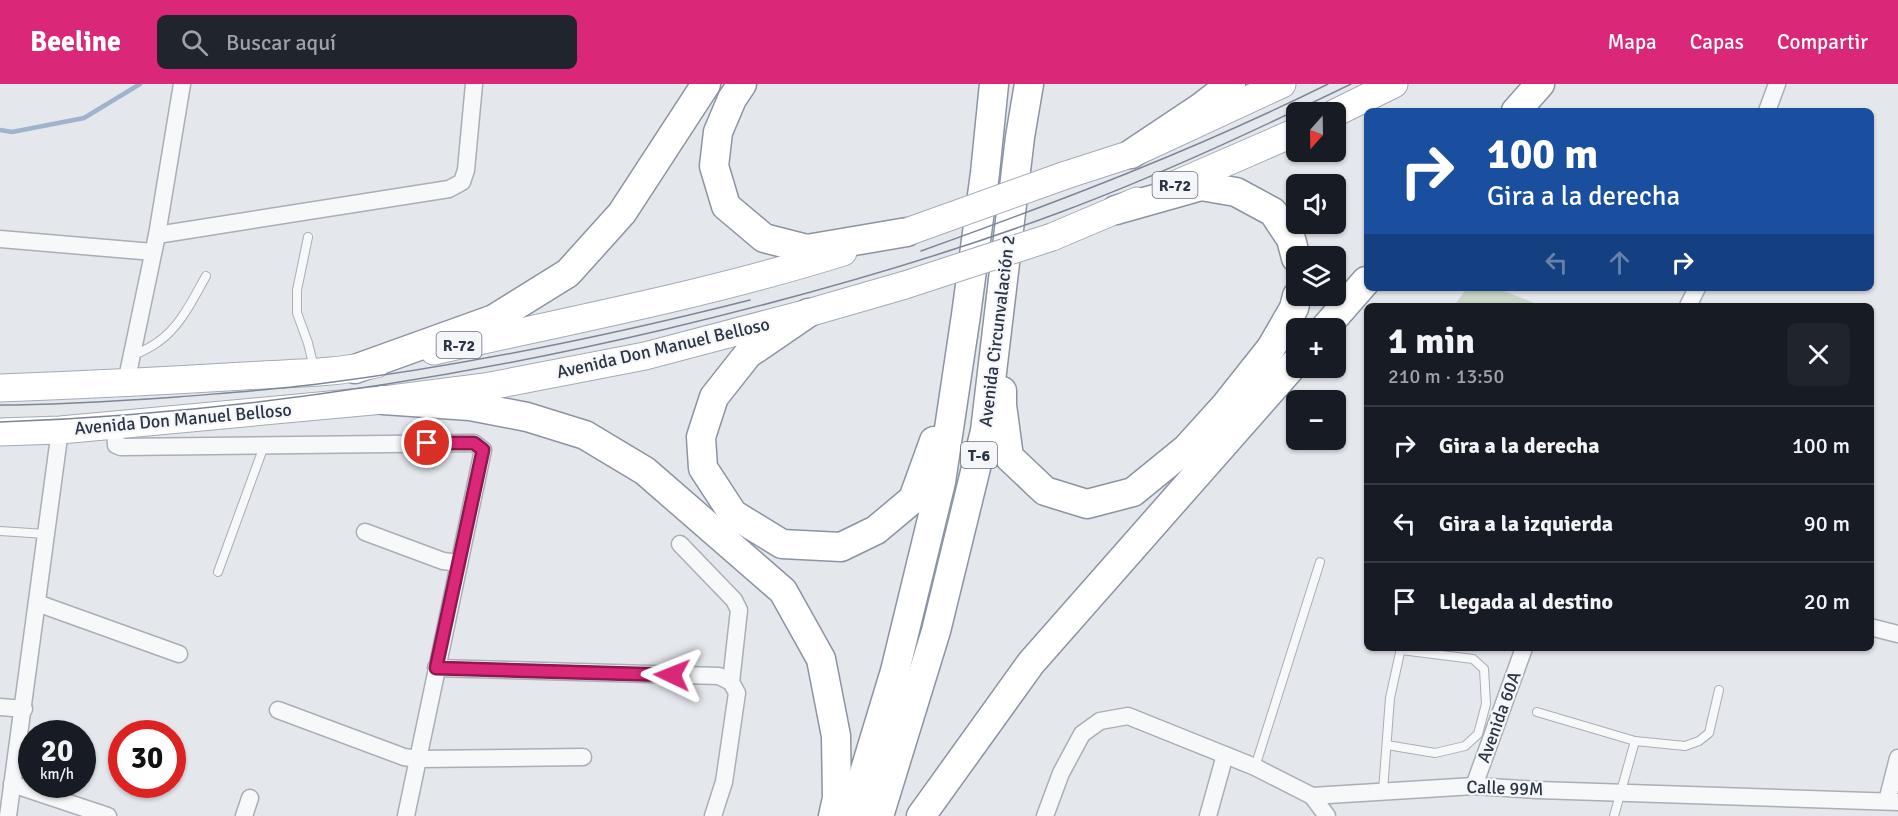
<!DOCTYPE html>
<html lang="es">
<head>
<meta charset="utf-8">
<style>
  body { margin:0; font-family:Signika,sans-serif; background:#20242c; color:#f1f3f6; height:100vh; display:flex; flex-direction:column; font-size:22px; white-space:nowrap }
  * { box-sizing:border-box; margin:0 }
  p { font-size:20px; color:#9ea1a6 }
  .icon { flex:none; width:33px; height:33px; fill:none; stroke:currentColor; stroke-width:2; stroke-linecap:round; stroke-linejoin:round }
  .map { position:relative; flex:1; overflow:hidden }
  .panel { position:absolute; left:1364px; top:219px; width:510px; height:348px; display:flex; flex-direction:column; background:#171b24; border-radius:9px; box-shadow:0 2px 4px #0004 }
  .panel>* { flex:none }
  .guide { position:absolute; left:1364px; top:24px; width:510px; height:183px; border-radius:9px; box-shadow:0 2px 4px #0004; background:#1a4fa0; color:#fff; overflow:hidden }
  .needle { width:39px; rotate:200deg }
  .fabs { position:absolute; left:1286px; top:18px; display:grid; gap:12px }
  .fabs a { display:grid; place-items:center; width:60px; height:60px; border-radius:9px; background:#171b24; box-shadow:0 2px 4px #0004; font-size:30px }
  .speed { position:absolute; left:18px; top:636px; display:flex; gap:12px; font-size:30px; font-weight:700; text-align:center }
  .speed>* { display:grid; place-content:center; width:78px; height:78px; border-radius:50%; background:#171b24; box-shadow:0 2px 4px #0004; line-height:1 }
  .speed small { font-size:15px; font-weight:400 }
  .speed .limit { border:9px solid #d22; background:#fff; color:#111 }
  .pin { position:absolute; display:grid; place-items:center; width:51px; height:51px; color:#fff; margin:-26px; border:3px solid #fff; border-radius:50%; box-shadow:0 2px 6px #0007 }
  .me { position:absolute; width:66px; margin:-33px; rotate:272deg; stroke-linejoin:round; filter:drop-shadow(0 0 4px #0008) }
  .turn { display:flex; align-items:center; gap:21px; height:126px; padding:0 24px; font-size:27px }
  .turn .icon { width:78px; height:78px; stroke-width:2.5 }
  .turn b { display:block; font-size:42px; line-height:51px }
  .lanes { display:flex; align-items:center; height:57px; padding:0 24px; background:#0003; justify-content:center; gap:30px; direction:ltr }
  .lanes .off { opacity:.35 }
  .round { display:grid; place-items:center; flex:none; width:63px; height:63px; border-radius:9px; background:#20242c }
  .head { display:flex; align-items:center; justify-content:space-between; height:102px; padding:0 24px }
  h1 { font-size:36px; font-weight:700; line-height:45px }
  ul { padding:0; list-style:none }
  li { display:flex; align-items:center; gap:18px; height:78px; padding:0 24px; border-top:2px solid #363941 }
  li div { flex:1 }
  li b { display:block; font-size:22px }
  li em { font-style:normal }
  header { display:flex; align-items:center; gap:36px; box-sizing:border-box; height:84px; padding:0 30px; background:#db2777; color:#fff }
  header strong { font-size:28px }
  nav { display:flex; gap:33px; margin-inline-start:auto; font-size:21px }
  .search { width:420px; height:54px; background:#20242c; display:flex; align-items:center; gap:15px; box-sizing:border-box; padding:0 21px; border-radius:9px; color:#9ea1a6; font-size:22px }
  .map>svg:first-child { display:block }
  .pitch { fill:#c9d6c5 }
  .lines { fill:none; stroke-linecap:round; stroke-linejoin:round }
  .stream { stroke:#9fb4cc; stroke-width:4.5 }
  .service-casing { stroke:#a9aeb7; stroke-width:10 }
  .minor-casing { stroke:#a9aeb7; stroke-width:19 }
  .primary-casing { stroke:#a3abb8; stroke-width:29 }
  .trunk-casing { stroke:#8b94a3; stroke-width:31 }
  .service { stroke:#f7f8fa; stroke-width:8 }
  .minor { stroke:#f7f8fa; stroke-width:16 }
  .primary { stroke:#fff; stroke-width:27 }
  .trunk { stroke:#fff; stroke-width:28 }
  .tram { stroke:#7d8696; stroke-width:1.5 }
  .primary-bridge-casing { stroke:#a3abb8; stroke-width:29; stroke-linecap:butt }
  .primary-bridge { stroke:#fff; stroke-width:27 }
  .route-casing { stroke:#8e194d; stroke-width:15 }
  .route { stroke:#db2777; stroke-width:10 }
  .labels { text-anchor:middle; stroke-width:4.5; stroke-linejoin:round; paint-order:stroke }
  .shield { fill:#f4f6f9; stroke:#676e7b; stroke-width:1.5 }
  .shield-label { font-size:16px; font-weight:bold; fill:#2b3445 }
  .street-label { font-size:18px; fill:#2b3445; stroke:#f4f6f9 }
</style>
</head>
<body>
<header>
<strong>Beeline</strong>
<div class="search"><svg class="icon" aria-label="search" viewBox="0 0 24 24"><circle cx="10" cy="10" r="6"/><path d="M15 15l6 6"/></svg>Buscar aquí</div>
<nav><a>Mapa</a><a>Capas</a><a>Compartir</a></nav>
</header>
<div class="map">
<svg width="1898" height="732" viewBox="0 0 1898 732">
  <rect width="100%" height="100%" fill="#e4e7ec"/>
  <path class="pitch" d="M1467,204H1496L1542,222H1454Z"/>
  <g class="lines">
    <path class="stream" d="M0,46L12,48L84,34L140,0"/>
    <g class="service-casing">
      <g id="service">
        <path d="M308,153L297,206V229L308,259L314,284"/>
        <path d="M132,272C141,268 150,264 158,258C180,243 193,215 206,192"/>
        <path d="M0,447L46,450"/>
        <path d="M218,488L264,362"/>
        <path d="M1537,628L1635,657L1685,662L1699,657L1709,649L1719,606"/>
        <path d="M1387,661L1435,669L1465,662L1478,650L1486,620L1484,585L1473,575L1401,566"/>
        <path d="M1255,683L1320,478"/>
        <path d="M1383,707L1390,614L1401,564"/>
        <path d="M1614,732L1635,657"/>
      </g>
    </g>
    <g class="minor-casing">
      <g id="minor">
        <path d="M1767,27L1777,0"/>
        <path d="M157,151L449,105L462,98L466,86L474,0"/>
        <path d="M0,155L153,168"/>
        <path d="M1688,222L1697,204"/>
        <path d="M126,299L157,151L182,0"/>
        <path d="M115,341L116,361L121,363L474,359L483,366L406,732"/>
        <path d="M365,448L443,477L459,479"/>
        <path d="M680,460L734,516L739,526L731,598"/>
        <path d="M37,519L179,570"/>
        <path d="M1870,543L1898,550"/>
        <path d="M436,584L719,592L731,598L737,609L724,698L713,732"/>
        <path d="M0,623L24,625"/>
        <path d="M278,626L404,673L418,675L583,673"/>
        <path d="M12,700L108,732"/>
        <path d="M1474,702L1524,564"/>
        <path d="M1312,712L1327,732"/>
        <path d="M1887,717L1898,674"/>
        <path d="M8,732L60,346"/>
        <path d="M244,732L250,714"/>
        <path d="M1045,732L1061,689L1082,650L1100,637L1128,632L1255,683L1312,712L1474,702L1538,706L1898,718"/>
        <path d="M1208,732L1225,671"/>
      </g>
    </g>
    <g class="primary-casing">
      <g id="primary">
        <path d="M1335,29L1394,0"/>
        <path d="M1066,91L1131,70L1282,0"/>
        <path d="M1172,102L1296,48"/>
        <path d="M1052,153L1137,117"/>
        <path d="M434,267C571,236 709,210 843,168"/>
        <path d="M0,304C81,301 162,297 244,292C288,289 333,290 376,280"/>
        <path d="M0,348L60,346L115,341L383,316L485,303L645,272L808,229L905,201"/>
      </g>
    </g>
    <g class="trunk-casing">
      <g id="trunk">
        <path d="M742,0L732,15L718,48L714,82L726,122L764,154L807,165L907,148"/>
        <path d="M1516,27L1540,0"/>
        <path d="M1131,70L1200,24L1231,0"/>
        <path d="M1116,126L1201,102L1236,108L1273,128L1291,155L1296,174"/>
        <path d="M808,229L748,270L714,313L701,353L703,384L733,430L782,460L841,463L876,446L913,415L934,357"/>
        <path d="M1325,244L1366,197"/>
        <path d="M355,285L494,235L568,189L622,129L706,0"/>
        <path d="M1002,307V321L1009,373L1045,407L1087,420L1133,408L1187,364L1225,322L1271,264L1294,224L1297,212"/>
        <path d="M383,316L470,322L527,333L585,351L645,387L783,507L821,575L836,652L837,714L833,732"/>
        <path d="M851,732L895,587L941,398L966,231L985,89L994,0"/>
        <path d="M879,732L936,547L985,347L1020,53L1029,0"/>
        <path d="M921,732L1031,579L1296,278"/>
      </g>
    </g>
    <use href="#service" class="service"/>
    <use href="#minor" class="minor"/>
    <use href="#primary" class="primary"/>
    <use href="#trunk" class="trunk"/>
    <g class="tram">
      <path d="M921,167C1060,117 1195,66 1328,0"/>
      <path d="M0,321C59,321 118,317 177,313C224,309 271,306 318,300C463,282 608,252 750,216"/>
      <path d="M0,338C223,330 445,297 662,246C797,214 930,177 1061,128C1160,91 1256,46 1351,0"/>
    </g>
    <g class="primary-bridge-casing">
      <g id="primary-bridge">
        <path d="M907,148L1066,91"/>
        <path d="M905,201L1052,153"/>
      </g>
    </g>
    <use href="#primary-bridge" class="primary-bridge"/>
  </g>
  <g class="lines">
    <g class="route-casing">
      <path id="route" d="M427,359H474L483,366L436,584L672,591"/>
    </g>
    <use href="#route" class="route"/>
  </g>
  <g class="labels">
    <g class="shield">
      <rect x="1152.5" y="88" width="45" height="26" rx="4.5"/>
      <rect x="436.5" y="248" width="45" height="26" rx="4.5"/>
      <rect x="961" y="358" width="36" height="26" rx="4.5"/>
    </g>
    <g class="shield-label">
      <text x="1175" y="107">R-72</text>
      <text x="459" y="267">R-72</text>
      <text x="979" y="377">T-6</text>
    </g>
    <g class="street-label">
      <text transform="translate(997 247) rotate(-83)" y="6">Avenida Circunvalación 2</text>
      <text transform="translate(663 264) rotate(-13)" y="6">Avenida Don Manuel Belloso</text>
      <text transform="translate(183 335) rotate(-5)" y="6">Avenida Don Manuel Belloso</text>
      <text transform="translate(1499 633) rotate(-70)" y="6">Avenida 60A</text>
      <text transform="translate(1505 704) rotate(2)" y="6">Calle 99M</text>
    </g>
  </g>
</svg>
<div class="fabs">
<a><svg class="needle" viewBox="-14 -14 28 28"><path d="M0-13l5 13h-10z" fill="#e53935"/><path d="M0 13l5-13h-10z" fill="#9ea1a6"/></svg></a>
<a><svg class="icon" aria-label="sound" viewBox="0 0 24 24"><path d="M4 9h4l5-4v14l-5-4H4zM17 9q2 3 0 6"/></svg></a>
<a><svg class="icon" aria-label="layers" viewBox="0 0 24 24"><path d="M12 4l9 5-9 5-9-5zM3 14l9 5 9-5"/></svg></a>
<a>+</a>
<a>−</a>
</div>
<div class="speed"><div>20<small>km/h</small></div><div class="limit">30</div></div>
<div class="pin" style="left:427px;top:359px;background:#d93025"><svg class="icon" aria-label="arrive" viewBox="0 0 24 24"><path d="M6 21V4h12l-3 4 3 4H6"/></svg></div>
<svg class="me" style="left:672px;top:591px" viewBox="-20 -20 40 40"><path d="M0-17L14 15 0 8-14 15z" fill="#db2777" stroke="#fff" stroke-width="4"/></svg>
<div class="guide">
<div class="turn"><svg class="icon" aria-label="right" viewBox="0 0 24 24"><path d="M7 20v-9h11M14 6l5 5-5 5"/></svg><div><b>100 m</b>Gira a la derecha</div></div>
<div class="lanes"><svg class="icon off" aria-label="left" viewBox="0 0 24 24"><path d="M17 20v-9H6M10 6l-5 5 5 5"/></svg><svg class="icon off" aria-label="ahead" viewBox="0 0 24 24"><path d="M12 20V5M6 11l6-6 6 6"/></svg><svg class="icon" aria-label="right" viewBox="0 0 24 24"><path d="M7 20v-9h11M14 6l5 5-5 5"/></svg></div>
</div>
<section class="panel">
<div class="head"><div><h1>1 min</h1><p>210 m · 13:50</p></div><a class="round"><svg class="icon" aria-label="close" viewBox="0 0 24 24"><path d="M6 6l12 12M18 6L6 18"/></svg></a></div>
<ul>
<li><svg class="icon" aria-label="right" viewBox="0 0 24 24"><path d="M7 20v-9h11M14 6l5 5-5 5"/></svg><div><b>Gira a la derecha</b></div><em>100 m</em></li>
<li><svg class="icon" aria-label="left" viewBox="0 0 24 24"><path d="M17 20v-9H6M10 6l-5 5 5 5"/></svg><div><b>Gira a la izquierda</b></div><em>90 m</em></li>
<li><svg class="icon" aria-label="arrive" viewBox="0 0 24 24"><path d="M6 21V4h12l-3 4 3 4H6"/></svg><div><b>Llegada al destino</b></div><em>20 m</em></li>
</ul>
</section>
</div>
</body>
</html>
